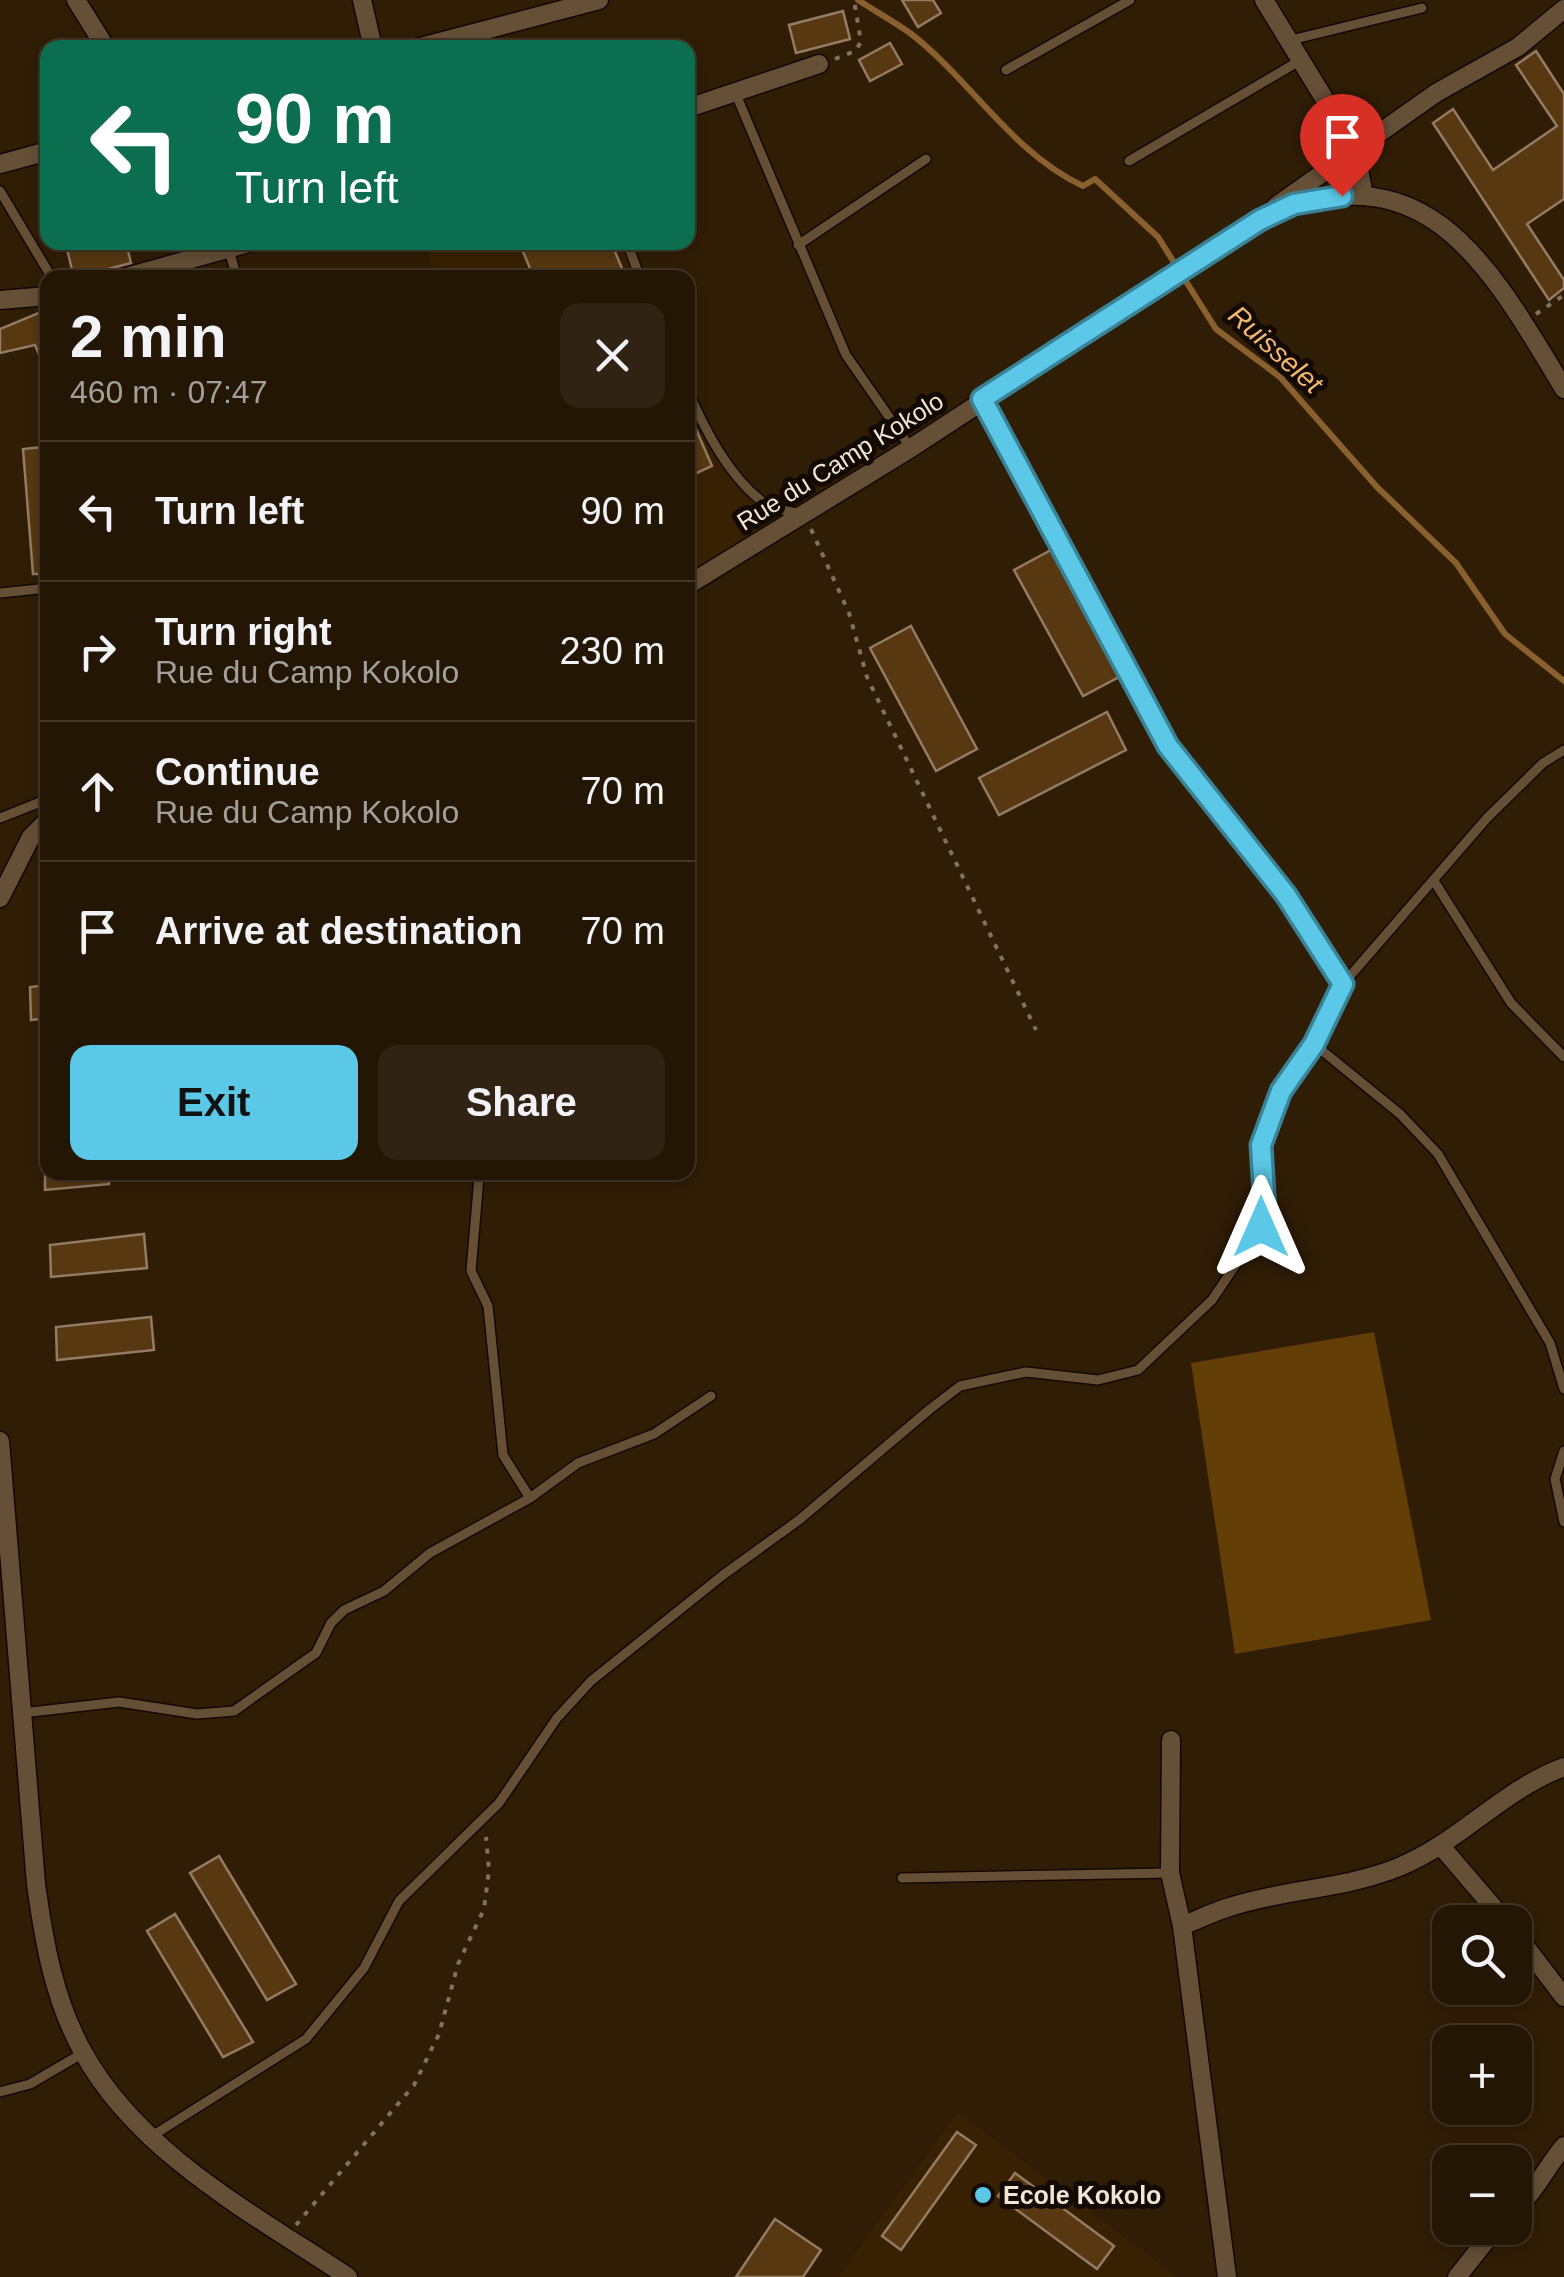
<!DOCTYPE html>
<html lang="en">
<head>
<meta charset="utf-8">
<style>
  body { margin:0; font-family:Arial,sans-serif; background:#302313; color:#f1f3f6; height:100vh; display:flex; flex-direction:column; font-size:38px; white-space:nowrap }
  * { box-sizing:border-box; margin:0 }
  p { font-size:32px; color:#a39f9a }
  .icon { flex:none; width:55px; height:55px; fill:none; stroke:currentColor; stroke-width:2; stroke-linecap:round; stroke-linejoin:round }
  .map { position:relative; flex:1; overflow:hidden }
  .sheet { position:absolute; left:40px; top:270px; width:655px; height:910px; display:flex; flex-direction:column; background:#241604; border-radius:20px; box-shadow:0 5px 15px #0003,0 0 0 2px #413526 }
  .sheet>* { flex:none }
  .guide { position:absolute; left:40px; top:40px; width:655px; height:210px; border-radius:20px; box-shadow:0 5px 15px #0003,0 0 0 2px #413526; background:#0b6e4f; color:#fff; overflow:hidden }
  .buttons { position:absolute; left:1432px; top:1905px; display:grid; gap:20px }
  .buttons a { display:grid; place-items:center; width:100px; height:100px; border-radius:20px; background:#241604; box-shadow:0 5px 15px #0003,0 0 0 2px #413526; font-size:50px }
  .pin { position:absolute; display:grid; place-items:center; width:85px; height:85px; color:#fff; margin:-102px -42px; border-radius:50% 50% 50% 0; rotate:-45deg; box-shadow:0 0 10px #0007 }
  .pin .icon { rotate:45deg }
  .me { position:absolute; width:110px; margin:-55px; rotate:0deg; stroke-linejoin:round; filter:drop-shadow(0 0 8px #0008) }
  .turn { display:flex; align-items:center; gap:35px; height:210px; padding:0 30px; font-size:45px }
  .turn .icon { width:130px; height:130px; stroke-width:2.5 }
  .turn b { display:block; font-size:70px; line-height:85px }
  .round { display:grid; place-items:center; flex:none; width:105px; height:105px; border-radius:20px; background:#302313 }
  .overview { display:flex; align-items:center; justify-content:space-between; height:170px; padding:0 30px }
  h1 { font-size:60px; font-weight:800; line-height:75px }
  .action { display:flex; gap:20px; margin-top:auto; padding:20px 30px }
  .action a { flex:1; height:115px; border-radius:20px; background:#5ac8e6; color:#111; font-size:40px; font-weight:800; line-height:115px; text-align:center }
  .action a+a { background:#302313; color:#f1f3f6 }
  ul { padding:0; list-style:none }
  li { display:flex; align-items:center; gap:30px; height:140px; padding:0 30px; border-top:2px solid #413526 }
  li div { flex:1 }
  li b { display:block; font-size:38px }
  li em { font-style:normal }
  .map>svg:first-child { display:block }
  .built { fill:#382102 }
  .green { fill:#643e07 }
  .lines { fill:none; stroke-linecap:round; stroke-linejoin:round }
  .stream { stroke:#8a602f; stroke-width:6 }
  .building { fill:#573811; stroke:#937c63; stroke-width:2.5 }
  .service-casing { stroke:#170700; stroke-width:12 }
  .minor-casing { stroke:#170700; stroke-width:21 }
  .path { stroke:#82715e; stroke-width:4; stroke-dasharray:5 8; stroke-linecap:butt }
  .service { stroke:#654f37; stroke-width:9 }
  .minor { stroke:#654f37; stroke-width:18 }
  .route-casing { stroke:#3a8296; stroke-width:25 }
  .route { stroke:#5ac8e6; stroke-width:18 }
  .poi-dot { fill:#5ac8e6; stroke:#120903; stroke-width:4 }
  .labels { text-anchor:middle; stroke-width:10; stroke-linejoin:round; paint-order:stroke }
  .street-label { font-size:25px; fill:#f2e5d7; stroke:#120903 }
  .poi-label { font-size:25px; font-weight:bold; fill:#f2e5d7; stroke:#120903; text-anchor:start }
  .water-label { font-size:28px; font-style:italic; fill:#f4b66e; stroke:#120903 }
</style>
</head>
<body>
<div class="map">
<svg width="1564" height="2277" viewBox="0 0 1564 2277">
  <rect width="100%" height="100%" fill="#301d06"/>
  <g class="built">
    <path d="M454,243H627L640,277H438L427,254Z"/>
    <path d="M688,391L734,472L766,506L777,526L688,576Z"/>
    <path d="M958,2112L1177,2277H838Z"/>
  </g>
  <path class="green" d="M1374,1332L1431,1620L1235,1654L1191,1363Z"/>
  <g class="lines">
    <path class="stream" d="M858,0C875,11 893,21 910,33C970,79 1012,153 1083,186L1095,179L1158,237L1216,329L1280,377L1377,487L1456,563L1505,634L1564,681"/>
  </g>
  <g class="building">
    <path d="M902,0H933L941,13L918,27Z"/>
    <path d="M843,11L850,39L796,53L789,25Z"/>
    <path d="M890,43L902,64L870,81L859,60Z"/>
    <path d="M1536,51L1564,94V199L1527,224L1564,280V288L1549,300L1433,123L1453,109L1493,170L1557,126L1516,65Z"/>
    <path d="M93,242H126L131,263L74,278L67,249Z"/>
    <path d="M519,242H611L626,278H534Z"/>
    <path d="M48,309V375L35,345L0,353V329Z"/>
    <path d="M688,411L712,466L688,477Z"/>
    <path d="M43,447L48,574H33L23,449Z"/>
    <path d="M1053,549L1121,676L1083,696L1014,570Z"/>
    <path d="M911,626L977,749L936,771L870,648Z"/>
    <path d="M1107,712L1126,750L999,815L979,778Z"/>
    <path d="M48,985V1018L31,1020L30,987Z"/>
    <path d="M45,1172H108L109,1184L45,1190Z"/>
    <path d="M144,1234L147,1268L51,1277L50,1245Z"/>
    <path d="M151,1317L154,1350L57,1360L56,1327Z"/>
    <path d="M219,1856L296,1984L267,2000L190,1873Z"/>
    <path d="M175,1914L253,2042L223,2057L147,1931Z"/>
    <path d="M957,2132L976,2145L901,2250L882,2236Z"/>
    <path d="M1015,2173L1114,2246L1097,2269L998,2196Z"/>
    <path d="M775,2219L821,2250L803,2277H736Z"/>
  </g>
  <g class="lines">
    <g class="service-casing">
      <g id="service">
        <path d="M1291,40L1422,8"/>
        <path d="M1006,70L1130,0"/>
        <path d="M735,92L846,355L910,447"/>
        <path d="M1129,161L1301,60"/>
        <path d="M0,191L52,278"/>
        <path d="M627,242L640,278"/>
        <path d="M798,245L926,159"/>
        <path d="M229,250L237,278"/>
        <path d="M688,391C705,430 729,477 764,503C773,510 791,511 802,514"/>
        <path d="M983,401L1168,745L1308,924L1343,984"/>
        <path d="M0,593L48,588"/>
        <path d="M0,818L48,799"/>
        <path d="M1434,881L1511,1003L1564,1057"/>
        <path d="M1314,1044L1400,1114L1438,1154L1550,1343L1564,1389"/>
        <path d="M479,1177L471,1271L488,1306L503,1455L530,1498"/>
        <path d="M1564,1451L1555,1479L1564,1522"/>
        <path d="M22,1713L119,1702L197,1714L234,1711L316,1653L331,1623L344,1610L384,1591L430,1553L530,1498L578,1463L654,1434L711,1396"/>
        <path d="M902,1878L1170,1873"/>
        <path d="M0,2092L30,2084L83,2053"/>
        <path d="M152,2136L306,2039L364,1968L399,1901L499,1803L557,1718L591,1681L723,1575L799,1520L930,1409L960,1386L1026,1372L1098,1380L1138,1370L1212,1300L1261,1227L1265,1210L1261,1145L1281,1091L1314,1044L1343,984L1487,818L1543,763L1564,750"/>
      </g>
    </g>
    <g class="minor-casing">
      <g id="minor">
        <path d="M76,0L106,48"/>
        <path d="M362,0L373,48"/>
        <path d="M1264,0L1355,149L1364,196"/>
        <path d="M417,48L599,0"/>
        <path d="M688,108L819,64"/>
        <path d="M0,164L48,151"/>
        <path d="M1276,206L1436,93L1518,47L1564,9"/>
        <path d="M123,278L252,242"/>
        <path d="M0,300L48,296"/>
        <path d="M688,585L911,448L1260,220C1424,142 1490,266 1564,389"/>
        <path d="M0,898L31,837L48,820"/>
        <path d="M0,1441L36,1884C44,1942 54,2000 83,2052C138,2153 255,2215 348,2277"/>
        <path d="M1171,1740L1170,1873L1182,1926L1227,2277"/>
        <path d="M1440,1845L1506,1922"/>
        <path d="M1182,1926C1199,1919 1215,1911 1233,1906C1287,1889 1345,1889 1399,1867C1460,1842 1502,1790 1564,1767"/>
        <path d="M1515,1933L1564,1997"/>
        <path d="M1515,2209C1537,2190 1546,2167 1564,2146"/>
        <path d="M1457,2277L1496,2228"/>
      </g>
    </g>
    <g class="path">
      <path d="M835,59L855,51L861,42L854,0"/>
      <path d="M1536,314L1564,295"/>
      <path d="M811,529L849,613L867,677L1036,1030"/>
      <path d="M296,2225L414,2085L439,2034L458,1964L484,1909L489,1870L486,1837"/>
    </g>
    <use href="#service" class="service"/>
    <use href="#minor" class="minor"/>
  </g>
  <g class="lines">
    <g class="route-casing">
      <path id="route" d="M1261,1227L1265,1210L1261,1145L1281,1091L1314,1044L1343,984L1286,895L1168,746L982,399L1260,220L1294,204L1342,196"/>
    </g>
    <use href="#route" class="route"/>
  </g>
  <circle class="poi-dot" cx="983" cy="2195" r="10"/>
  <g class="labels">
    <g class="street-label">
      <text transform="translate(840 461) rotate(-32)" y="9">Rue du Camp Kokolo</text>
    </g>
    <g class="poi-label">
      <text x="1003" y="2204">Ecole Kokolo</text>
    </g>
    <g class="water-label">
      <text transform="translate(1276 349) rotate(42)" y="10">Ruisselet</text>
    </g>
  </g>
</svg>
<div class="buttons">
<a><svg class="icon" aria-label="search" viewBox="0 0 24 24"><circle cx="10" cy="10" r="6"/><path d="M15 15l6 6"/></svg></a>
<a>+</a>
<a>−</a>
</div>
<div class="pin" style="left:1342px;top:196px;background:#d93025"><svg class="icon" aria-label="arrive" viewBox="0 0 24 24"><path d="M6 21V4h12l-3 4 3 4H6"/></svg></div>
<svg class="me" style="left:1261px;top:1227px" viewBox="-20 -20 40 40"><path d="M0-17L14 15 0 8-14 15z" fill="#5ac8e6" stroke="#fff" stroke-width="4"/></svg>
<div class="guide">
<div class="turn"><svg class="icon" aria-label="left" viewBox="0 0 24 24"><path d="M17 20v-9H6M10 6l-5 5 5 5"/></svg><div><b>90 m</b>Turn left</div></div>
</div>
<section class="sheet">
<div class="overview"><div><h1>2 min</h1><p>460 m · 07:47</p></div><a class="round"><svg class="icon" aria-label="close" viewBox="0 0 24 24"><path d="M6 6l12 12M18 6L6 18"/></svg></a></div>
<ul>
<li><svg class="icon" aria-label="left" viewBox="0 0 24 24"><path d="M17 20v-9H6M10 6l-5 5 5 5"/></svg><div><b>Turn left</b></div><em>90 m</em></li>
<li><svg class="icon" aria-label="right" viewBox="0 0 24 24"><path d="M7 20v-9h11M14 6l5 5-5 5"/></svg><div><b>Turn right</b><p>Rue du Camp Kokolo</p></div><em>230 m</em></li>
<li><svg class="icon" aria-label="ahead" viewBox="0 0 24 24"><path d="M12 20V5M6 11l6-6 6 6"/></svg><div><b>Continue</b><p>Rue du Camp Kokolo</p></div><em>70 m</em></li>
<li><svg class="icon" aria-label="arrive" viewBox="0 0 24 24"><path d="M6 21V4h12l-3 4 3 4H6"/></svg><div><b>Arrive at destination</b></div><em>70 m</em></li>
</ul>
<div class="action"><a>Exit</a><a>Share</a></div>
</section>
</div>
</body>
</html>
